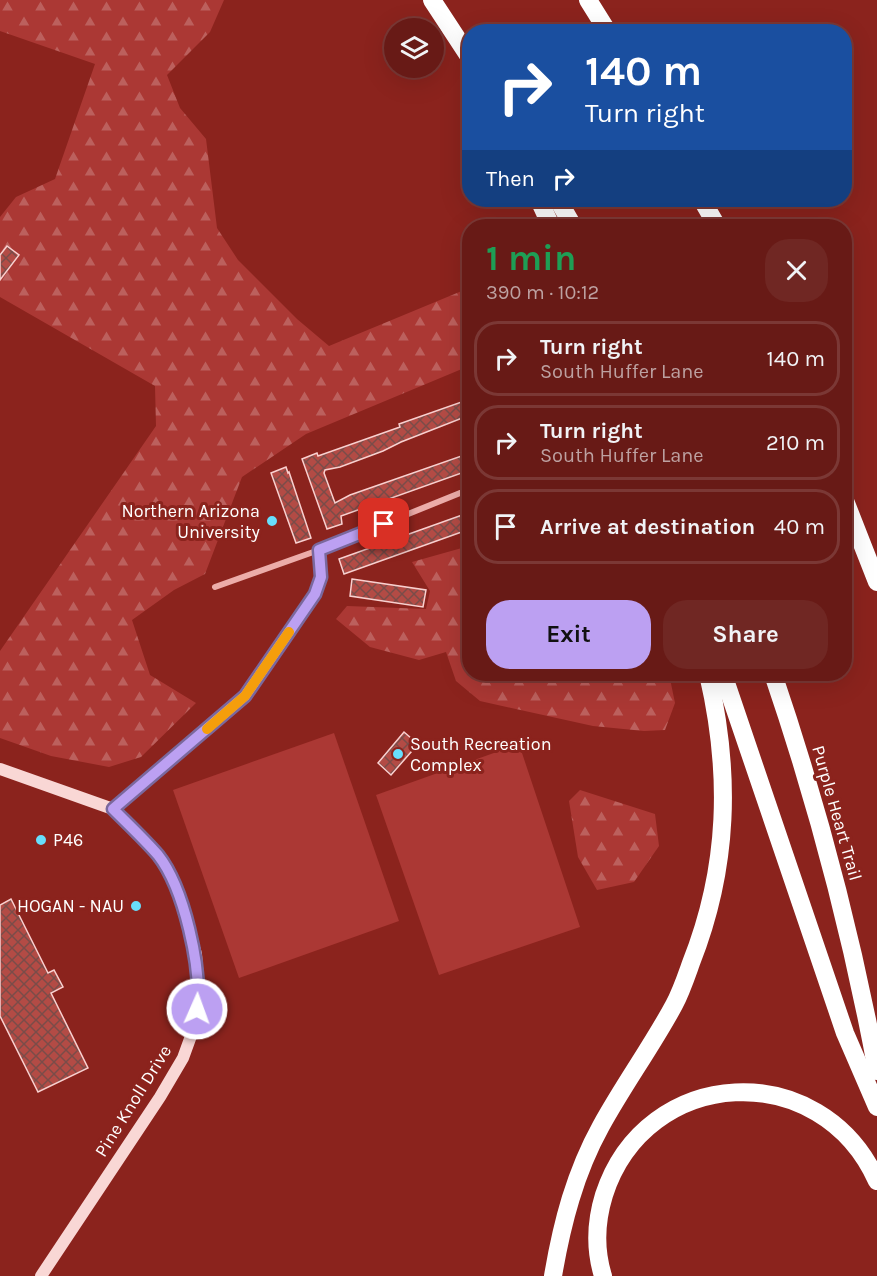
<!DOCTYPE html>
<html lang="en">
<head>
<meta charset="utf-8">
<style>
  body { margin:0; font-family:Karla,sans-serif; background:#702723; color:#f1f3f6; height:100vh; display:flex; flex-direction:column; font-size:22px; white-space:nowrap }
  * { box-sizing:border-box; margin:0 }
  p { font-size:20px; color:#bda1a1 }
  .icon { flex:none; width:33px; height:33px; fill:none; stroke:currentColor; stroke-width:2; stroke-linecap:round; stroke-linejoin:round }
  .map { position:relative; flex:1; overflow:hidden }
  .side { position:absolute; left:462px; top:219px; width:390px; height:462px; display:flex; flex-direction:column; background:#681a16; border-radius:24px; box-shadow:0 6px 24px #0002,0 0 0 2px #7b3835 }
  .side>* { flex:none }
  .guide { position:absolute; left:462px; top:24px; width:390px; height:183px; border-radius:24px; box-shadow:0 6px 24px #0002,0 0 0 2px #7b3835; background:#1a4fa0; color:#fff; overflow:hidden }
  .fabs { position:absolute; left:384px; top:18px; display:grid; gap:12px }
  .fabs a { display:grid; place-items:center; width:60px; height:60px; border-radius:50%; background:#681a16; box-shadow:0 6px 24px #0002,0 0 0 2px #7b3835; font-size:30px }
  .pin { position:absolute; display:grid; place-items:center; width:51px; height:51px; color:#fff; margin:-26px; border-radius:12px; box-shadow:0 3px 9px #0006 }
  .me { position:absolute; width:66px; margin:-33px; rotate:2deg; stroke-linejoin:round; filter:drop-shadow(0 0 4px #0008) }
  .turn { display:flex; align-items:center; gap:21px; height:126px; padding:0 24px; font-size:27px }
  .turn .icon { width:78px; height:78px; stroke-width:2.5 }
  .turn b { display:block; font-size:42px; line-height:51px }
  .then { display:flex; align-items:center; height:57px; padding:0 24px; background:#0003; gap:12px; font-size:22px }
  .round { display:grid; place-items:center; flex:none; width:63px; height:63px; border-radius:24px; background:#702723 }
  .headline { display:flex; align-items:center; justify-content:space-between; height:102px; padding:0 24px }
  h1 { font-size:36px; font-weight:700; line-height:45px; color:#1e9e55 }
  .cta { display:flex; gap:12px; margin-top:auto; padding:12px 24px }
  .cta a { flex:1; height:69px; border-radius:24px; background:#bca0f2; color:#111; font-size:24px; font-weight:700; line-height:69px; text-align:center }
  .cta a+a { background:#702723; color:#f1f3f6 }
  ul { padding:0; list-style:none }
  li { display:flex; align-items:center; gap:18px; height:75px; margin:0 12px 9px; padding:0 12px; border:3px solid #7b3835; border-radius:24px }
  li div { flex:1 }
  li b { display:block; font-size:22px }
  li em { font-style:normal }
  .map>svg:first-child { display:block }
  .forest { fill:url(#forest-firs) }
  .pitch { fill:#ab3834 }
  .building { fill:url(#building-cross-hatch); stroke:#f9d0cf; stroke-width:1.5 }
  .lines { fill:none; stroke-linecap:round; stroke-linejoin:round }
  .street { stroke:#ecaca9; stroke-width:6 }
  .secondary { stroke:#f9d7d5; stroke-width:12 }
  .highway { stroke:#fff; stroke-width:18 }
  .route-casing { stroke:#7a689d; stroke-width:15 }
  .route { stroke:#bca0f2; stroke-width:10 }
  .slow { stroke:#f59e0b; stroke-width:10 }
  .poi-dot { fill:#68defc; stroke:#8b231d; stroke-width:2 }
  .labels { text-anchor:middle; stroke-width:6; stroke-linejoin:round; paint-order:stroke }
  .poi-label { font-size:18px; fill:#fff; stroke:#8b231d; text-anchor:end }
  .street-label { font-size:18px; fill:#fff; stroke:#8b231d }
</style>
</head>
<body>
<div class="map">
<svg width="877" height="1276" viewBox="0 0 877 1276">
  <defs>
    <pattern id="forest-firs" width="22" height="20" patternUnits="userSpaceOnUse" patternTransform="scale(1.5)"><rect width="22" height="20" fill="#ab3834"/><path d="M5 1l3.5 6h-7zM16 11l3.5 6h-7z" fill="#bc605d"/></pattern>
    <pattern id="building-cross-hatch" width="8" height="8" patternUnits="userSpaceOnUse" patternTransform="scale(1.5)"><rect width="8" height="8" fill="#b34b45"/><path d="M0 0l8 8M0 8l8-8" fill="none" stroke="#7a4c49"/></pattern>
  </defs>
  <rect width="100%" height="100%" fill="#8b231d"/>
  <g class="forest">
    <path d="M0,0H224L210,32L167,75L180,108L206,139L217,228L238,260L297,319L329,346L469,288V366L306,434L242,477L205,574L174,590L132,620L150,675L196,703L141,757L109,767L51,756L0,738V651L156,426L155,386L0,297V217L16,197L55,179L95,64L0,31Z"/>
    <path d="M469,546L470,674H669L675,703L665,730L644,731L593,726L480,701L456,681L446,652L419,660L370,647L336,619L347,606L426,609L430,591L412,562Z"/>
    <path d="M580,790L655,814L659,846L634,882L597,890L578,857L569,801Z"/>
  </g>
  <g class="pitch">
    <path d="M334,733L399,921L239,978L173,790Z"/>
    <path d="M519,744L580,927L439,975L376,795Z"/>
  </g>
  <g class="building">
    <path d="M7,246L19,255L0,280V255Z"/>
    <path d="M470,399V415L401,442L383,451L340,467L325,470L324,473L335,503L350,495L470,453V470L341,516L342,524L327,529L302,459L317,453L318,456L400,427L399,424Z"/>
    <path d="M286,467L288,473L289,472L311,538L296,543L271,473Z"/>
    <path d="M465,514L470,529L344,574L339,559Z"/>
    <path d="M352,579L426,590L423,607L350,596Z"/>
    <path d="M404,732L418,744L391,775L378,763Z"/>
    <path d="M11,899L48,973L54,970L63,987L51,993L88,1068L38,1092L0,1016V905Z"/>
  </g>
  <g class="lines">
    <g class="street">
      <path d="M215,587L319,550"/>
      <path d="M113,809L245,696L315,594L321,577L319,550L470,489"/>
    </g>
    <path class="secondary" d="M0,769L113,809L159,856L176,886L196,954L199,993L195,1025L183,1058L160,1097L41,1276"/>
    <g class="highway">
      <path d="M432,0L470,58"/>
      <path d="M588,0L608,32"/>
      <path d="M539,200L551,226"/>
      <path d="M558,200L573,226"/>
      <path d="M702,200L717,226"/>
      <path d="M844,498L877,582"/>
      <path d="M723,674L845,1033L877,1107"/>
      <path d="M773,674C817,803 852,936 877,1071"/>
      <path d="M553,1276C562,1223 575,1173 601,1126C624,1084 652,1046 674,1005C681,992 686,977 691,963C729,867 731,773 708,674"/>
      <path d="M603,1276C595,1250 596,1221 604,1195C646,1065 821,1056 877,1181"/>
    </g>
  </g>
  <g class="lines">
    <g class="route-casing">
      <path id="route" d="M197,1009C202,968 184,888 158,855C144,839 128,824 113,809L245,696L315,594L321,577L319,550L384,524"/>
    </g>
    <use href="#route" class="route"/>
    <path class="slow" d="M207,729L245,696L289,632"/>
  </g>
  <g class="poi-dot">
    <circle cx="272" cy="521" r="6"/>
    <circle cx="398" cy="754" r="6"/>
    <circle cx="41" cy="840" r="6"/>
    <circle cx="136" cy="906" r="6"/>
  </g>
  <g class="labels">
    <g class="poi-label">
      <text x="260" y="517">Northern Arizona<tspan x="260" dy="21">University</tspan></text>
      <text x="410" y="750" text-anchor="start">South Recreation<tspan x="410" dy="21">Complex</tspan></text>
      <text x="53" y="846" text-anchor="start">P46</text>
      <text x="124" y="912">HOGAN - NAU</text>
    </g>
    <g class="street-label">
      <text transform="translate(837 813) rotate(74)" y="6">Purple Heart Trail</text>
      <text transform="translate(133 1101) rotate(-58)" y="6">Pine Knoll Drive</text>
    </g>
  </g>
</svg>
<div class="fabs">
<a><svg class="icon" aria-label="layers" viewBox="0 0 24 24"><path d="M12 4l9 5-9 5-9-5zM3 14l9 5 9-5"/></svg></a>
</div>
<div class="pin" style="left:384px;top:524px;background:#d93025"><svg class="icon" aria-label="arrive" viewBox="0 0 24 24"><path d="M6 21V4h12l-3 4 3 4H6"/></svg></div>
<svg class="me" style="left:197px;top:1009px" viewBox="-20 -20 40 40"><circle r="17" fill="#bca0f2" stroke="#fff" stroke-width="3"/><path d="M0-11L8 9 0 5-8 9z" fill="#fff"/></svg>
<div class="guide">
<div class="turn"><svg class="icon" aria-label="right" viewBox="0 0 24 24"><path d="M7 20v-9h11M14 6l5 5-5 5"/></svg><div><b>140 m</b>Turn right</div></div>
<div class="then">Then<svg class="icon" aria-label="right" viewBox="0 0 24 24"><path d="M7 20v-9h11M14 6l5 5-5 5"/></svg></div>
</div>
<section class="side">
<div class="headline"><div><h1>1 min</h1><p>390 m · 10:12</p></div><a class="round"><svg class="icon" aria-label="close" viewBox="0 0 24 24"><path d="M6 6l12 12M18 6L6 18"/></svg></a></div>
<ul>
<li><svg class="icon" aria-label="right" viewBox="0 0 24 24"><path d="M7 20v-9h11M14 6l5 5-5 5"/></svg><div><b>Turn right</b><p>South Huffer Lane</p></div><em>140 m</em></li>
<li><svg class="icon" aria-label="right" viewBox="0 0 24 24"><path d="M7 20v-9h11M14 6l5 5-5 5"/></svg><div><b>Turn right</b><p>South Huffer Lane</p></div><em>210 m</em></li>
<li><svg class="icon" aria-label="arrive" viewBox="0 0 24 24"><path d="M6 21V4h12l-3 4 3 4H6"/></svg><div><b>Arrive at destination</b></div><em>40 m</em></li>
</ul>
<div class="cta"><a>Exit</a><a>Share</a></div>
</section>
</div>
</body>
</html>
